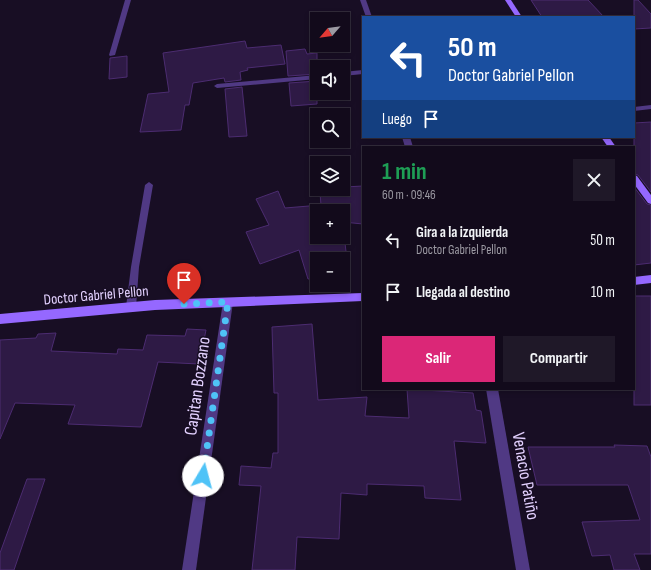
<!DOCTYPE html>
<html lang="es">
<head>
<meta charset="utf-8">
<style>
  body { margin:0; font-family:"Sofia Sans Condensed",sans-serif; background:#1f1828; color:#f1f3f6; height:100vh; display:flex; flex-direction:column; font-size:15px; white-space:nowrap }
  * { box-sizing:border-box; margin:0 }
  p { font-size:13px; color:#9c9aa3 }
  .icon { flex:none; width:22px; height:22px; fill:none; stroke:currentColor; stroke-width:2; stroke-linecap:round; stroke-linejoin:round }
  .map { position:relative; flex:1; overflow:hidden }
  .panel { position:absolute; left:362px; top:146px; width:273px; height:244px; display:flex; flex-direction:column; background:#120a1b; border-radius:0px; box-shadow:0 2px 6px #0003,0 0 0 1px #312b3a }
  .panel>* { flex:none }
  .banner { position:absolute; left:362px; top:16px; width:273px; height:122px; border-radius:0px; box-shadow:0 2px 6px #0003,0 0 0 1px #312b3a; background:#1a4fa0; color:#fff; overflow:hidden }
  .needle { width:26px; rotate:242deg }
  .controls { position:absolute; left:310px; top:12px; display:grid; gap:8px }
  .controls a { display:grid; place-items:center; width:40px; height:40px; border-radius:0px; background:#120a1b; box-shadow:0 2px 6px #0003,0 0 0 1px #312b3a; font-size:20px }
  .pin { position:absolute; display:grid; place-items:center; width:34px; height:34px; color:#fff; margin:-41px -17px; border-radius:50% 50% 50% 0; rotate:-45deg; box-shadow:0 0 4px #0007 }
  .pin .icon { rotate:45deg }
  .me { position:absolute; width:44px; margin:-22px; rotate:8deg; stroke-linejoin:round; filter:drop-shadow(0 0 3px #0008) }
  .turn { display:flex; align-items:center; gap:14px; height:84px; padding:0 20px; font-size:18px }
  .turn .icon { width:52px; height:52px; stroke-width:2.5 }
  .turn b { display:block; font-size:28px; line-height:34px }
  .then { display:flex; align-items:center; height:38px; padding:0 20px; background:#0003; gap:8px; font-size:15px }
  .round { display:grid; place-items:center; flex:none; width:42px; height:42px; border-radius:0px; background:#1f1828 }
  .summary { display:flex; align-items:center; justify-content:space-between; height:68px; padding:0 20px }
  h1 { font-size:24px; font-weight:700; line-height:30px; color:#1e9e55 }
  .action { display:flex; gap:8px; margin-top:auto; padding:8px 20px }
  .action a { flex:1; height:46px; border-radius:0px; background:#db2777; color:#fff; font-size:16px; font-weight:700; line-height:46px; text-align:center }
  .action a+a { background:#1f1828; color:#f1f3f6 }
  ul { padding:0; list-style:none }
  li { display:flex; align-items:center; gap:12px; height:52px; padding:0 20px }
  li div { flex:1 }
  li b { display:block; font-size:15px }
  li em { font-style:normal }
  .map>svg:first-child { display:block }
  .building { fill:#2e1a45; stroke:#4c2c71 }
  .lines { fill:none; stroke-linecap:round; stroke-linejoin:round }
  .lane { fill:#503984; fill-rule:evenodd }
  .street { fill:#503984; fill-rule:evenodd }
  .secondary { fill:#9568ff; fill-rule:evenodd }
  .route { stroke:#4fc3f7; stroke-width:7; stroke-dasharray:0 12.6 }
  .labels { text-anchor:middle; stroke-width:3; stroke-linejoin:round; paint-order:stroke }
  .street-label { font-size:15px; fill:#e3d1ff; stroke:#180e24 }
  .near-street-label { font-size:18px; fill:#e3d1ff; stroke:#180e24 }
</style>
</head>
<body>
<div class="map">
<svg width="651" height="570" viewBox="0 0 651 570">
  <rect width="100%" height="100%" fill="#180e24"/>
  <g class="building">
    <path d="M531,0H588L604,17H542Z"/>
    <path d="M634,0H638L651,14V28L634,29Z"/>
    <path d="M245,41L247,48L281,45L285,64L247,68L248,70L240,72L241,80L225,82L224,78L193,83L189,105H185L181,130L140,132L148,94L169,92L163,53Z"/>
    <path d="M305,49L307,54L317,53V74L288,76L286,51Z"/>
    <path d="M127,56V77L109,79L110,58Z"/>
    <path d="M317,81V104L291,106L289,83Z"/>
    <path d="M242,87L247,136L229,137L225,89Z"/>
    <path d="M651,122V192L638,175L634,174V123Z"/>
    <path d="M363,186V224L343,222V211H317V237H343V226L349,277H343V259H317V278L308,279L299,250L260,264L246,232L269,225L256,199L278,191L285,208L321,205L320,193L345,192L344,187Z"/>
    <path d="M634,187L647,204L651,205V263L634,265Z"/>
    <rect x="634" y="296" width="17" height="109"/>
    <path d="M312,324L318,400L367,397L365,416L409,418L407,389L473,393L476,410L481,411L486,443L454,441L461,500L425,498L424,486L367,484V495L341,493L339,539L297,537L295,570H252L261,486L239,485L241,466L271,468L273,453H278V393H274L272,327Z"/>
    <path d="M187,329L206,330L199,364L158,362L141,427L68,424L75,405L15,403L0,439V340L36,338L38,334L56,333L51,351L117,354L118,349L143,350L147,335L185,336Z"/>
    <path d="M614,445L647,446L651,457V554H634L640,570H614L610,555L592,556L582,522L640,520L628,485H537L528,447H615Z"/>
    <path d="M27,479H45L14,570H0V553Z"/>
  </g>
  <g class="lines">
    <g class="lane">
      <path d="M125,0H131L115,55L110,56L109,55Z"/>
      <path d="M363,70V74L343,76V72Z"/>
      <path d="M317,75V79L217,88L214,86L217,84Z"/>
      <path d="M149,182L153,185L139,267L136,307L134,310L131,311L128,310L126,307L131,267L145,185Z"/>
    </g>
    <g class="street">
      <path d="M360,0H366L372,17H366Z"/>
      <path d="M651,105V109L634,111V107Z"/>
      <path d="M402,137H410L413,147H405Z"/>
      <path d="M228,298L232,299L233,302L196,570H182L223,302L224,299Z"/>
      <path d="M486,389H498L530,570H516Z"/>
    </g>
    <g class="secondary">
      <path d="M505,0H511L522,17H516Z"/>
      <path d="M601,137H609L616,147H608Z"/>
      <path d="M634,175L637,176L651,195V204L648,203L634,184Z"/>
      <path d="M651,275V283L634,285V277Z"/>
      <path d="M363,293V301L155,310L0,324V314L155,300Z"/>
    </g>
  </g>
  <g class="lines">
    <path class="route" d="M184,304L228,302L203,476"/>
  </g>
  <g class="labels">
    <g class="street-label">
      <text transform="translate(96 295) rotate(-5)" y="5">Doctor Gabriel Pellon</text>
    </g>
    <g class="near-street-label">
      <text transform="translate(197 386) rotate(-82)" y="6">Capitan Bozzano</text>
      <text transform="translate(526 476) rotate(80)" y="6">Venacio Patiño</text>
    </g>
  </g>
</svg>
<div class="controls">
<a><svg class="needle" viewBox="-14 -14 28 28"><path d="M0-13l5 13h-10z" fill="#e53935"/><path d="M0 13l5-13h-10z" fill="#9c9aa3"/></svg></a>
<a><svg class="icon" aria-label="sound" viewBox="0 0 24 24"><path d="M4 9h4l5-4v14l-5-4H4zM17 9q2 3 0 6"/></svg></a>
<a><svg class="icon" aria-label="search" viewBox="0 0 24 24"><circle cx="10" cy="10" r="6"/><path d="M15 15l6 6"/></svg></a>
<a><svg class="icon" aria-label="layers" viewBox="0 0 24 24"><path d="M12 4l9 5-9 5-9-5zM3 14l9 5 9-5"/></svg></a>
<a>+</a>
<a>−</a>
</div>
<div class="pin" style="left:184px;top:304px;background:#d93025"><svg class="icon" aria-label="arrive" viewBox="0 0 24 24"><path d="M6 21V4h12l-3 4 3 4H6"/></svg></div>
<svg class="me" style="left:203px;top:476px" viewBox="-20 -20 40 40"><circle r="19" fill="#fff"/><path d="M0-13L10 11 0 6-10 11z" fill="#4fc3f7"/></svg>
<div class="banner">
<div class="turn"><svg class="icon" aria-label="left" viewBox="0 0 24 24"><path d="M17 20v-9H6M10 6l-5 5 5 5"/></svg><div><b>50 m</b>Doctor Gabriel Pellon</div></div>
<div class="then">Luego<svg class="icon" aria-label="arrive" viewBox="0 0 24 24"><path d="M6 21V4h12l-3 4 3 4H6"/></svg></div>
</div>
<section class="panel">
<div class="summary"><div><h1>1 min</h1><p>60 m · 09:46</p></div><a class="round"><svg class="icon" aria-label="close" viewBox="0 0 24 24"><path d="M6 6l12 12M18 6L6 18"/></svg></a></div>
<ul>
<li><svg class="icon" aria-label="left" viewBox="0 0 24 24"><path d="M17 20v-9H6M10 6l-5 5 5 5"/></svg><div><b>Gira a la izquierda</b><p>Doctor Gabriel Pellon</p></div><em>50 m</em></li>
<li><svg class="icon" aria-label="arrive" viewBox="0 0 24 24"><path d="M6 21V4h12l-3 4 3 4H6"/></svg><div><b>Llegada al destino</b></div><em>10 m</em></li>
</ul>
<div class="action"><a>Salir</a><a>Compartir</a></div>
</section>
</div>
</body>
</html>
